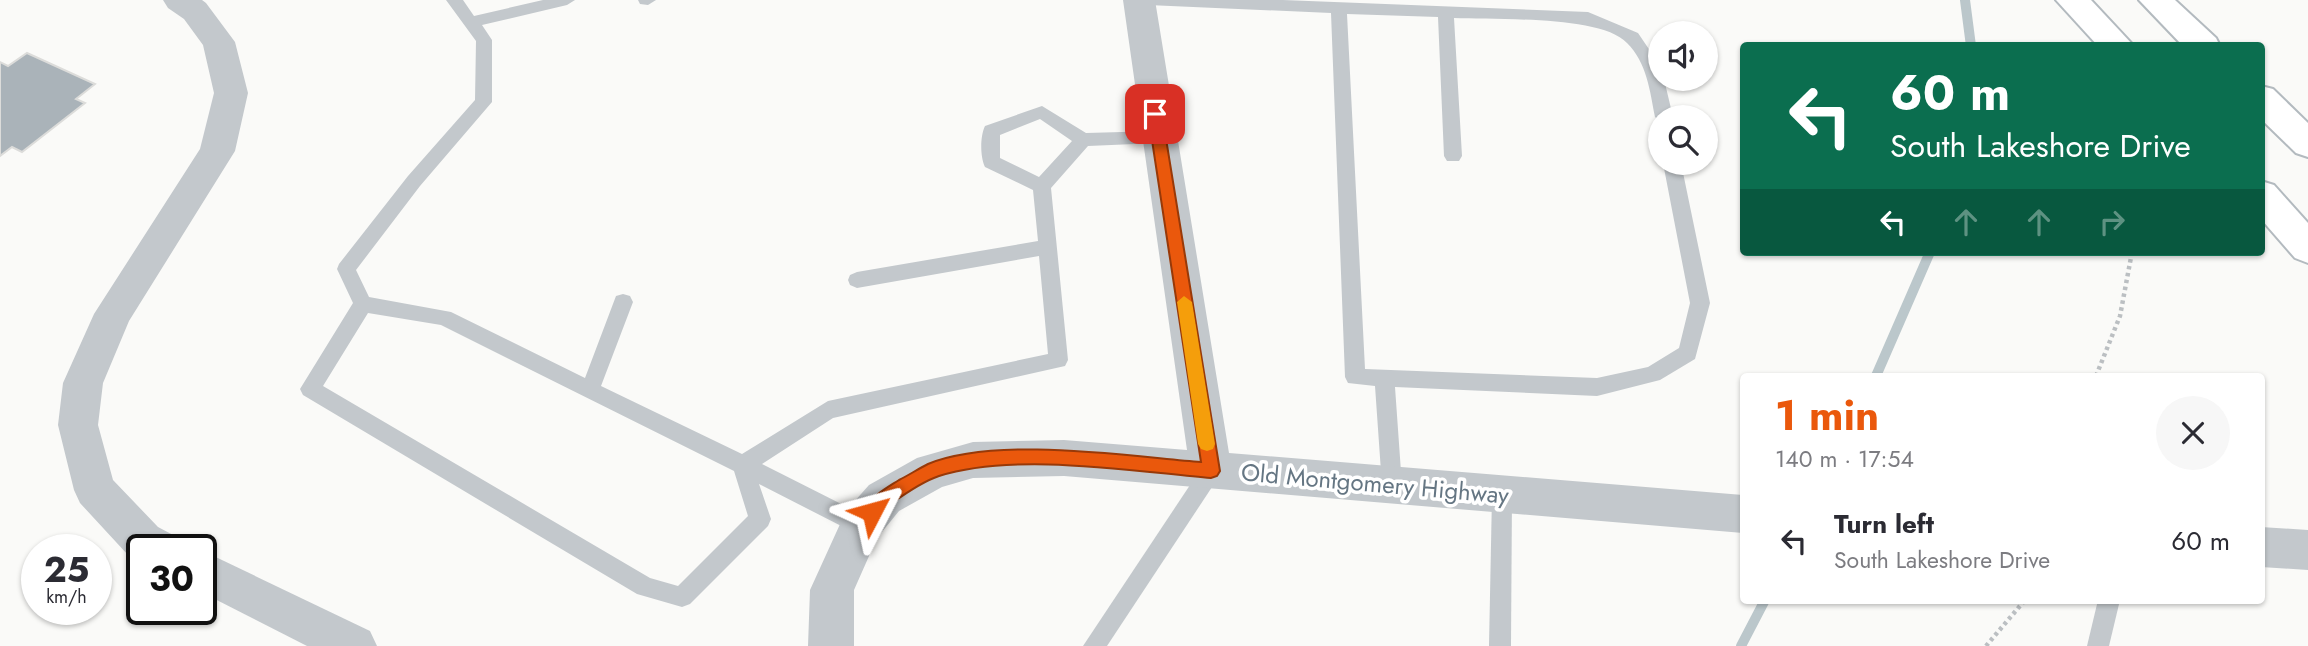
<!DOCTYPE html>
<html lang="en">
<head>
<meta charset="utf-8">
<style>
  body { margin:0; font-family:Jost,sans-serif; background:#f7f7f7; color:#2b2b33; height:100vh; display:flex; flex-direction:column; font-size:26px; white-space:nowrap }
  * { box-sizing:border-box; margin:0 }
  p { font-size:23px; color:#7c7c81 }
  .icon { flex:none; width:38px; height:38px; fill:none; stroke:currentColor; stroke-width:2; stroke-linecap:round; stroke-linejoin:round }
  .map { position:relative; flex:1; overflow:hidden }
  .panel { position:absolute; left:1740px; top:373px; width:525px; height:231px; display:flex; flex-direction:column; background:#fff; border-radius:7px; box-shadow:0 2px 5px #0004 }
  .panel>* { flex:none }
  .hud { position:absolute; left:1740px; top:42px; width:525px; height:214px; border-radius:7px; box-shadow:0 2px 5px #0004; background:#0b6e4f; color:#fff; overflow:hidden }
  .buttons { position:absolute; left:1648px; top:21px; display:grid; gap:14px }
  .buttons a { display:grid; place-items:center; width:70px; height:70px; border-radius:50%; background:#fff; box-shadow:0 2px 5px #0004; font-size:35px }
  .speed { position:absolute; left:21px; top:534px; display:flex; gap:14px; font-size:35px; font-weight:700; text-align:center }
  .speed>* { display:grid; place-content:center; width:91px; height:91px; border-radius:50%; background:#fff; box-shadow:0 2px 5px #0004; line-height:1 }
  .speed small { font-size:18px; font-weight:400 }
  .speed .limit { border:4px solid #111; border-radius:10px; background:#fff; color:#111 }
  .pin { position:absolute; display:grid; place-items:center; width:60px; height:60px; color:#fff; margin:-30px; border-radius:14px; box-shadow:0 4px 10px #0006 }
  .me { position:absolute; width:77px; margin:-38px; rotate:51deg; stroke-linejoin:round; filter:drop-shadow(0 0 5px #0008) }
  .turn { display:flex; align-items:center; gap:24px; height:147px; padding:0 35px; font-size:32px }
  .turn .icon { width:91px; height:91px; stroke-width:2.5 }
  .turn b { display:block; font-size:49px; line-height:60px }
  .lanes { display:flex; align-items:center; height:66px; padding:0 35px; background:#0003; justify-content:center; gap:35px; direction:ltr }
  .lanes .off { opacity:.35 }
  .round { display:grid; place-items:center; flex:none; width:74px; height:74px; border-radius:37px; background:#f7f7f7 }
  .head { display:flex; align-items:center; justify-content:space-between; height:119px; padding:0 35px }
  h1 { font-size:42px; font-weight:700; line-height:52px; color:#ea580c }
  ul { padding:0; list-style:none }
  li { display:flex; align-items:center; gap:21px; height:98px; padding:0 35px }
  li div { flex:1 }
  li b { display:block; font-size:26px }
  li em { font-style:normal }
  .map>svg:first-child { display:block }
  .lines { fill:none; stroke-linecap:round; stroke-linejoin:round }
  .stream { stroke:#bbc7cb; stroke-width:10 }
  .building { fill:#aab3b9; stroke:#dcdcda; stroke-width:2 }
  .secondary-casing { stroke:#b3babf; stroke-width:4 }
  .path { stroke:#bbbfc2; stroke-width:4.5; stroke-dasharray:3.5 3.5; stroke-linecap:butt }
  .lane { fill:#c3c8cc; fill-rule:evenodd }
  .street { fill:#c3c8cc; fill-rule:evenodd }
  .secondary { fill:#fff; fill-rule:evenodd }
  .route { fill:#ea580c; stroke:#983908; stroke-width:2 }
  .slow { fill:#f59e0b }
  .labels { text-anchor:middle; stroke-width:7; stroke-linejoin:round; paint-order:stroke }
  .street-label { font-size:24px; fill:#657683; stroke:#fff }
</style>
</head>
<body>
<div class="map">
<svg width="2308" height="646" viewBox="0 0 2308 646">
  <rect width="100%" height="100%" fill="#fafaf8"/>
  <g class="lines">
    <g class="stream">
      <path d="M1965,0L1971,46"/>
      <path d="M1876,376L1930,252"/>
      <path d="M1741,646L1765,600"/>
    </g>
  </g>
  <path class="building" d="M27,53L95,84L76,99L85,103L22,152L12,147L0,156V62L8,66Z"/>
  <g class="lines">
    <g class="secondary-casing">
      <g id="secondary">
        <path d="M2056,0H2091L2134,46H2098Z"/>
        <path d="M2139,0H2175L2216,38L2220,46H2183Z"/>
        <path d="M2261,86L2273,89L2308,123V157L2296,153L2261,119Z"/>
        <path d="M2261,181L2274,185L2308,223V263L2295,258L2261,219Z"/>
      </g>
    </g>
    <g class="path">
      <path d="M2096,376L2120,316L2132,252"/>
      <path d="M1986,646L2025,600"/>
    </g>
    <g class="lane">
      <path d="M446,0H463L474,16L543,0H575L567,5L482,25L492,40V102L420,186L356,270L369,297L451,312L585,378L616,296L623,294L630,296L633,302L601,386L742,454L828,401L1048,354L1039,256L857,288L850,285L848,280L850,275L857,272L1038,241L1033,190L985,167C980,157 980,136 985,126L1042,106L1086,133L1158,131L1164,132L1167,137L1164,142L1158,143L1088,146L1051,188L1068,360L1065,366L833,418L762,464L869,518L872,525L869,532L861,535L853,532L759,484L771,519L768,526L690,604L682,607L637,594L303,395L300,389L353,303L337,269L339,264L408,176L475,100L476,41ZM1040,119L1072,141L1039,177L1000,158V135ZM368,313L441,325L734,471L748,516L678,586L650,578L323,386Z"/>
      <path d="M638,0H656L648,5L640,4Z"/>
      <path d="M1140,0H1283L1588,12L1638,33L1661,67V79H1664L1673,117H1661V122L1655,117C1650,91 1647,63 1627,43C1601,15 1494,20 1454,18L1462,156L1459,161H1447L1444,156L1438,17L1347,14L1365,369L1597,378L1648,367L1679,348L1690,303L1663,163H1681L1710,303L1695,359L1660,380L1597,396L1395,387L1402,486L1399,493L1392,495L1385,493L1382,486L1375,386L1348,383L1345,377L1331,13L1148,5Z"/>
      <path d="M1211,462L1218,464L1221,471L1218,478L1107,646H1083L1204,464Z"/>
      <path d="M1502,486L1509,488L1512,495L1511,646H1489L1492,495L1495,488Z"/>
      <path d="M2098,600H2120L2109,646H2087Z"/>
    </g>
    <g class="street">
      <path d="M163,0H202L206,3L235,42L248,93L235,151L129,321L103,383L98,425L113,480L158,527L175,536L181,550H142V563L128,555L80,503L74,490L58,425L63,383L94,314L200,149L214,93L203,45L184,19L168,8Z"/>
      <path d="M1123,0H1155L1229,453L1743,495V533L1064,476L973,478L942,487L899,511L877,538L854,590V646H808L810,590L846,511L869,485L917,458L973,442L1064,440L1187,450Z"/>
      <path d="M2261,527L2308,530V570L2261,567Z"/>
      <path d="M201,550L370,631L377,646H307L201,592Z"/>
    </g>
    <use href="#secondary" class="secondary"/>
  </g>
  <path class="route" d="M1155,109L1162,114L1220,471L1217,476L1211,478C1131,471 1015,452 939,476C924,481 906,493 892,503C885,508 881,516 872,520L866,517L864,512C871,496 885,489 899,480C909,475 918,469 928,464C996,436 1127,456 1201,462L1148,114Z"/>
  <path class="slow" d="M1184,296L1192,302L1215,444L1213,449L1207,451L1201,449L1198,444L1177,302Z"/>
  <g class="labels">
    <g class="street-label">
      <text transform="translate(1375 484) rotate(5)" y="8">Old Montgomery Highway</text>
    </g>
  </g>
</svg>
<div class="buttons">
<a><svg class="icon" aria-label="sound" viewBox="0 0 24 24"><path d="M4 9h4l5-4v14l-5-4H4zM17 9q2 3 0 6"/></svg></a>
<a><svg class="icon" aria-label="search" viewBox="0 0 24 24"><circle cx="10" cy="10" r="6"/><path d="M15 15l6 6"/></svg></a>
</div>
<div class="speed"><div>25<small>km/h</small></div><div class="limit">30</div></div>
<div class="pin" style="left:1155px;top:114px;background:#d93025"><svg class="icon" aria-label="arrive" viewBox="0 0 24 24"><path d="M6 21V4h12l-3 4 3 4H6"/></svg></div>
<svg class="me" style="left:872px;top:512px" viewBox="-20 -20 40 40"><path d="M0-17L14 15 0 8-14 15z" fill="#ea580c" stroke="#fff" stroke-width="4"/></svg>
<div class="hud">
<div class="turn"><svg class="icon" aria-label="left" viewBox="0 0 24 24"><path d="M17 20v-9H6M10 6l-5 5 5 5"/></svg><div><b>60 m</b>South Lakeshore Drive</div></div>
<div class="lanes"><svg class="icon" aria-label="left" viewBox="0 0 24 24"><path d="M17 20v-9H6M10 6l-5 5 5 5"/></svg><svg class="icon off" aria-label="ahead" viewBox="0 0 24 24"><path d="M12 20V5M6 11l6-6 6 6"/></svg><svg class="icon off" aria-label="ahead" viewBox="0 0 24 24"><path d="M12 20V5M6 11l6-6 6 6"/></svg><svg class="icon off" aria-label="right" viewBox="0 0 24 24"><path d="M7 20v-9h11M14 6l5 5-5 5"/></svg></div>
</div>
<section class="panel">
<div class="head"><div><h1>1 min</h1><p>140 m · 17:54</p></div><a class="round"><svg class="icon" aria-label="close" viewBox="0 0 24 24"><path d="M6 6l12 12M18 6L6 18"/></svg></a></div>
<ul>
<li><svg class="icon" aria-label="left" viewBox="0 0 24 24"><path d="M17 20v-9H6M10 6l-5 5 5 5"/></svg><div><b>Turn left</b><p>South Lakeshore Drive</p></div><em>60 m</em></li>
</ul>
</section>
</div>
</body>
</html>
